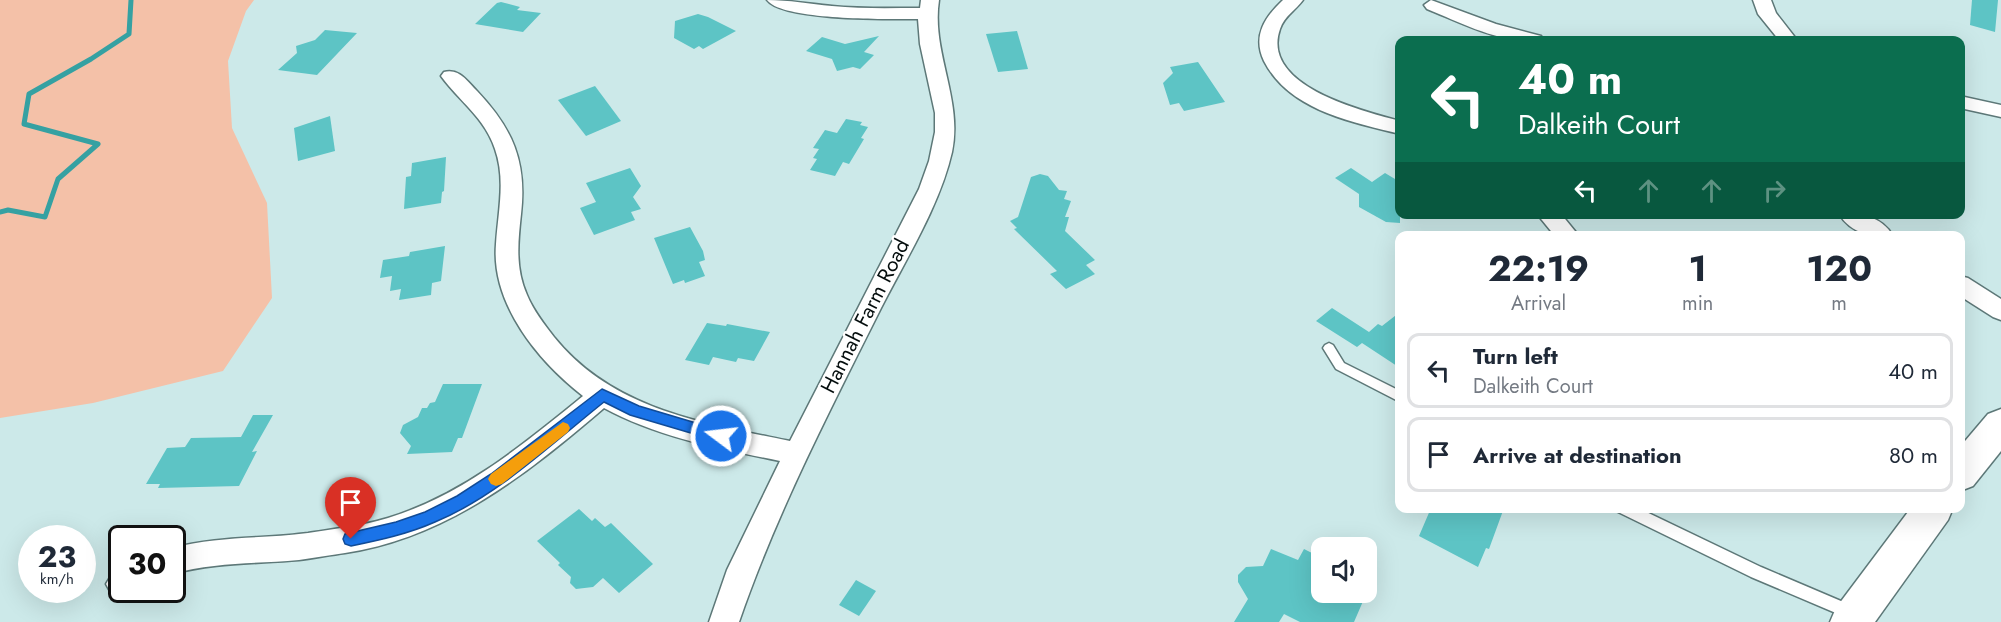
<!DOCTYPE html>
<html lang="en">
<head>
<meta charset="utf-8">
<style>
  body { margin:0; font-family:Jost,sans-serif; background:#f6f6f7; color:#1f2937; height:100vh; display:flex; flex-direction:column; font-size:22px; white-space:nowrap }
  * { box-sizing:border-box; margin:0 }
  p { font-size:20px; color:#747a83 }
  .icon { flex:none; width:33px; height:33px; fill:none; stroke:currentColor; stroke-width:2; stroke-linecap:round; stroke-linejoin:round }
  .map { position:relative; flex:1; overflow:hidden }
  .drawer { position:absolute; left:1395px; top:231px; width:570px; height:282px; display:flex; flex-direction:column; background:#fff; border-radius:12px; box-shadow:0 6px 24px #0002 }
  .drawer>* { flex:none }
  .top-card { position:absolute; left:1395px; top:36px; width:570px; height:183px; border-radius:12px; box-shadow:0 6px 24px #0002; background:#0b6e4f; color:#fff; overflow:hidden }
  .buttons { position:absolute; left:1311px; top:537px; display:grid; gap:12px }
  .buttons a { display:grid; place-items:center; width:66px; height:66px; border-radius:12px; background:#fff; box-shadow:0 6px 24px #0002; font-size:30px }
  .speed { position:absolute; left:18px; top:525px; display:flex; gap:12px; font-size:30px; font-weight:700; text-align:center }
  .speed>* { display:grid; place-content:center; width:78px; height:78px; border-radius:50%; background:#fff; box-shadow:0 6px 24px #0002; line-height:1 }
  .speed small { font-size:15px; font-weight:400 }
  .speed .limit { border:3px solid #111; border-radius:9px; background:#fff; color:#111 }
  .pin { position:absolute; display:grid; place-items:center; width:51px; height:51px; color:#fff; margin:-62px -26px; border-radius:50% 50% 50% 0; rotate:-45deg; box-shadow:0 0 6px #0007 }
  .pin .icon { rotate:45deg }
  .me { position:absolute; width:66px; margin:-33px; rotate:285deg; stroke-linejoin:round; filter:drop-shadow(0 0 4px #0008) }
  .turn { display:flex; align-items:center; gap:21px; height:126px; padding:0 24px; font-size:27px }
  .turn .icon { width:78px; height:78px; stroke-width:2.5 }
  .turn b { display:block; font-size:42px; line-height:51px }
  .lanes { display:flex; align-items:center; height:57px; padding:0 24px; background:#0003; justify-content:center; gap:30px; direction:ltr }
  .lanes .off { opacity:.35 }
  .eta { display:flex; justify-content:space-evenly; align-items:center; height:102px; text-align:center }
  .eta b { font-size:36px; font-weight:700; line-height:42px }
  ul { padding:0; list-style:none }
  li { display:flex; align-items:center; gap:18px; height:75px; margin:0 12px 9px; padding:0 12px; border:3px solid #e0e1e3; border-radius:12px }
  li div { flex:1 }
  li b { display:block; font-size:22px }
  li em { font-style:normal }
  .map>svg:first-child { display:block }
  .green { fill:#f4c1a8 }
  .lines { fill:none; stroke-linecap:round; stroke-linejoin:round }
  .stream { stroke:#35a1a2; stroke-width:5 }
  .building { fill:#5dc4c5 }
  .lane-casing { stroke:#5d7878; stroke-width:3 }
  .street-casing { stroke:#5d7878; stroke-width:3 }
  .secondary-casing { stroke:#5d7878; stroke-width:3 }
  .lane { fill:#fff; fill-rule:evenodd }
  .street { fill:#fff; fill-rule:evenodd }
  .secondary { fill:#fff; fill-rule:evenodd }
  .route { fill:#1a73e8; stroke:#114b97; stroke-width:1.5 }
  .slow { fill:#f59e0b }
  .labels { text-anchor:middle; stroke-width:4.5; stroke-linejoin:round; paint-order:stroke }
  .street-label { font-size:21px; fill:#040d0d; stroke:#fff }
</style>
</head>
<body>
<div class="map">
<svg width="2001" height="622" viewBox="0 0 2001 622">
  <rect width="100%" height="100%" fill="#cce9e9"/>
  <path class="green" d="M0,0H254L246,11L228,61L232,128L267,203L272,298L223,371L93,403L0,418Z"/>
  <g class="lines">
    <path class="stream" d="M0,212L8,210L45,217L58,179L98,144L24,124L29,94L91,59L129,34L131,0"/>
  </g>
  <g class="building">
    <path d="M1972,0H1998L1995,32L1970,25Z"/>
    <path d="M501,2L520,7L517,10L541,13L523,32L475,24L497,3Z"/>
    <path d="M698,14L708,17L736,31L703,49L699,46L694,49L674,38L675,21Z"/>
    <path d="M325,30L357,33L317,75L278,70L297,53L296,46L315,40Z"/>
    <path d="M1017,31L1028,69L998,72L986,34Z"/>
    <path d="M879,36L864,52L874,55L860,69L853,67L837,71L832,59L806,51L822,37L845,44Z"/>
    <path d="M1198,62L1225,102L1184,111L1179,103L1170,105L1163,83L1173,73L1170,67Z"/>
    <path d="M595,86L621,121L586,136L558,100Z"/>
    <path d="M330,116L335,151L298,161L294,128Z"/>
    <path d="M846,119L862,122L860,125L868,127L861,138L864,139L849,164L843,162L835,176L810,170L817,159L813,158L819,149L813,148L825,130L837,133Z"/>
    <path d="M446,157L444,191L442,192L441,203L404,209L406,177L411,176L412,163Z"/>
    <path d="M630,168L641,186L633,197L641,209L631,212L635,220L594,235L580,208L596,202L586,183Z"/>
    <path d="M1351,168L1372,182L1385,173L1400,182V223L1386,222L1359,207V194L1335,178Z"/>
    <path d="M1040,174L1048,176L1059,190L1067,191L1064,199L1071,201L1065,217H1069L1065,231L1095,260L1086,265L1095,274L1066,289L1050,274L1057,271L1014,229L1017,228L1010,221L1018,217L1031,177Z"/>
    <path d="M690,227L703,251L705,260L699,262L705,276L685,283L684,280L673,284L654,238Z"/>
    <path d="M445,246L441,281L432,283L431,295L399,300L401,289L390,291L392,276L380,278L383,260L409,256L410,252Z"/>
    <path d="M1332,308L1369,332L1378,324L1382,326L1400,312V368L1362,343L1357,347L1316,321Z"/>
    <path d="M707,323L726,326L727,324L770,332L754,361L738,358L736,362L713,357L709,365L685,360Z"/>
    <path d="M443,384H482L462,438H458L452,452L407,454L411,446L400,433L403,425L418,417L422,408H427L430,403L435,402Z"/>
    <path d="M253,415H273L252,452L257,451L239,486L158,488L160,484H146L167,448L185,447L191,438L241,437Z"/>
    <path d="M1431,508H1504L1489,549L1486,548L1478,567L1419,536Z"/>
    <path d="M579,509L592,521L595,518L605,527L611,523L653,564L619,593L603,578L593,587L576,589L570,583L571,577L558,565L560,563L537,541Z"/>
    <path d="M1271,549L1298,560L1304,549L1322,558V592H1367L1354,622H1300L1284,614L1279,622H1234L1248,599L1238,582V575L1246,567L1263,566Z"/>
    <path d="M856,580L876,591L859,616L839,605Z"/>
  </g>
  <g class="lines">
    <g class="lane-casing">
      <g id="lane">
        <path d="M1329,343L1333,345L1344,363L1400,391V402L1336,369L1323,348L1325,345Z"/>
        <path d="M1616,508H1638L1761,567L1855,607L1857,612L1855,617L1850,619L1751,577L1618,512Z"/>
      </g>
    </g>
    <g class="street-casing">
      <g id="street">
        <path d="M767,0C789,0 810,4 832,6C861,9 890,8 920,8L921,0H939C931,52 963,99 952,152C940,205 906,259 881,308C830,410 776,514 739,622H709L727,570L780,461C721,449 657,437 604,408C528,473 447,538 345,553C330,555 314,558 299,560C256,564 215,562 172,574V548C217,536 262,539 308,533C334,529 362,526 388,518C463,495 524,444 583,396C538,361 491,304 496,244C498,212 506,180 495,149C485,118 459,101 441,76L444,72C459,68 467,81 477,91C513,129 527,162 521,214C518,242 515,268 527,295C533,310 544,324 554,337C613,410 703,423 790,441L919,189L929,161L935,132V113L920,44L918,19C891,19 782,21 767,0Z"/>
        <path d="M1283,0H1303C1296,10 1284,16 1280,29C1260,86 1362,111 1400,121V134C1351,122 1289,110 1264,61C1252,36 1265,17 1283,0Z"/>
        <path d="M1431,0L1496,24L1541,36L1543,40C1502,45 1464,24 1427,9L1424,5Z"/>
        <path d="M1753,0H1771L1776,13L1797,40H1779L1758,14Z"/>
        <path d="M1960,96L2001,105V117L1960,108Z"/>
        <path d="M1537,214H1561L1579,236H1555Z"/>
        <path d="M1839,214C1860,214 1881,215 1893,236C1872,236 1852,235 1839,214Z"/>
        <path d="M1960,276L1968,278L2001,299V320L1993,317L1960,296Z"/>
        <path d="M122,570V590H134L131,593L121,597L111,593L106,584L112,574Z"/>
      </g>
    </g>
    <g class="secondary-casing">
      <g id="secondary">
        <path d="M2001,409V451L1973,486L1960,491V447L1988,414Z"/>
        <path d="M1911,508H1953L1948,520L1875,622H1830L1836,608Z"/>
      </g>
    </g>
    <use href="#lane" class="lane"/>
    <use href="#street" class="street"/>
    <use href="#secondary" class="secondary"/>
  </g>
  <path class="route" d="M602,389L639,406L726,432L729,436L726,441L721,442L630,415L604,402C551,444 498,496 435,522C408,534 380,540 351,546L345,544L343,539L345,534L396,522L425,512L457,496L491,474Z"/>
  <path class="slow" d="M563,422L568,424L570,428L568,432L502,484L496,486L491,484L488,479L491,474Z"/>
  <g class="labels">
    <g class="street-label">
      <text transform="translate(865 316) rotate(-63)" y="7">Hannah Farm Road</text>
    </g>
  </g>
</svg>
<div class="buttons">
<a><svg class="icon" aria-label="sound" viewBox="0 0 24 24"><path d="M4 9h4l5-4v14l-5-4H4zM17 9q2 3 0 6"/></svg></a>
</div>
<div class="speed"><div>23<small>km/h</small></div><div class="limit">30</div></div>
<div class="pin" style="left:351px;top:539px;background:#d93025"><svg class="icon" aria-label="arrive" viewBox="0 0 24 24"><path d="M6 21V4h12l-3 4 3 4H6"/></svg></div>
<svg class="me" style="left:721px;top:436px" viewBox="-20 -20 40 40"><circle r="17" fill="#1a73e8" stroke="#fff" stroke-width="3"/><path d="M0-11L8 9 0 5-8 9z" fill="#fff"/></svg>
<div class="top-card">
<div class="turn"><svg class="icon" aria-label="left" viewBox="0 0 24 24"><path d="M17 20v-9H6M10 6l-5 5 5 5"/></svg><div><b>40 m</b>Dalkeith Court</div></div>
<div class="lanes"><svg class="icon" aria-label="left" viewBox="0 0 24 24"><path d="M17 20v-9H6M10 6l-5 5 5 5"/></svg><svg class="icon off" aria-label="ahead" viewBox="0 0 24 24"><path d="M12 20V5M6 11l6-6 6 6"/></svg><svg class="icon off" aria-label="ahead" viewBox="0 0 24 24"><path d="M12 20V5M6 11l6-6 6 6"/></svg><svg class="icon off" aria-label="right" viewBox="0 0 24 24"><path d="M7 20v-9h11M14 6l5 5-5 5"/></svg></div>
</div>
<section class="drawer">
<div class="eta">
<div><b>22:19</b><p>Arrival</p></div>
<div><b>1</b><p>min</p></div>
<div><b>120</b><p>m</p></div>
</div>
<ul>
<li><svg class="icon" aria-label="left" viewBox="0 0 24 24"><path d="M17 20v-9H6M10 6l-5 5 5 5"/></svg><div><b>Turn left</b><p>Dalkeith Court</p></div><em>40 m</em></li>
<li><svg class="icon" aria-label="arrive" viewBox="0 0 24 24"><path d="M6 21V4h12l-3 4 3 4H6"/></svg><div><b>Arrive at destination</b></div><em>80 m</em></li>
</ul>
</section>
</div>
</body>
</html>
